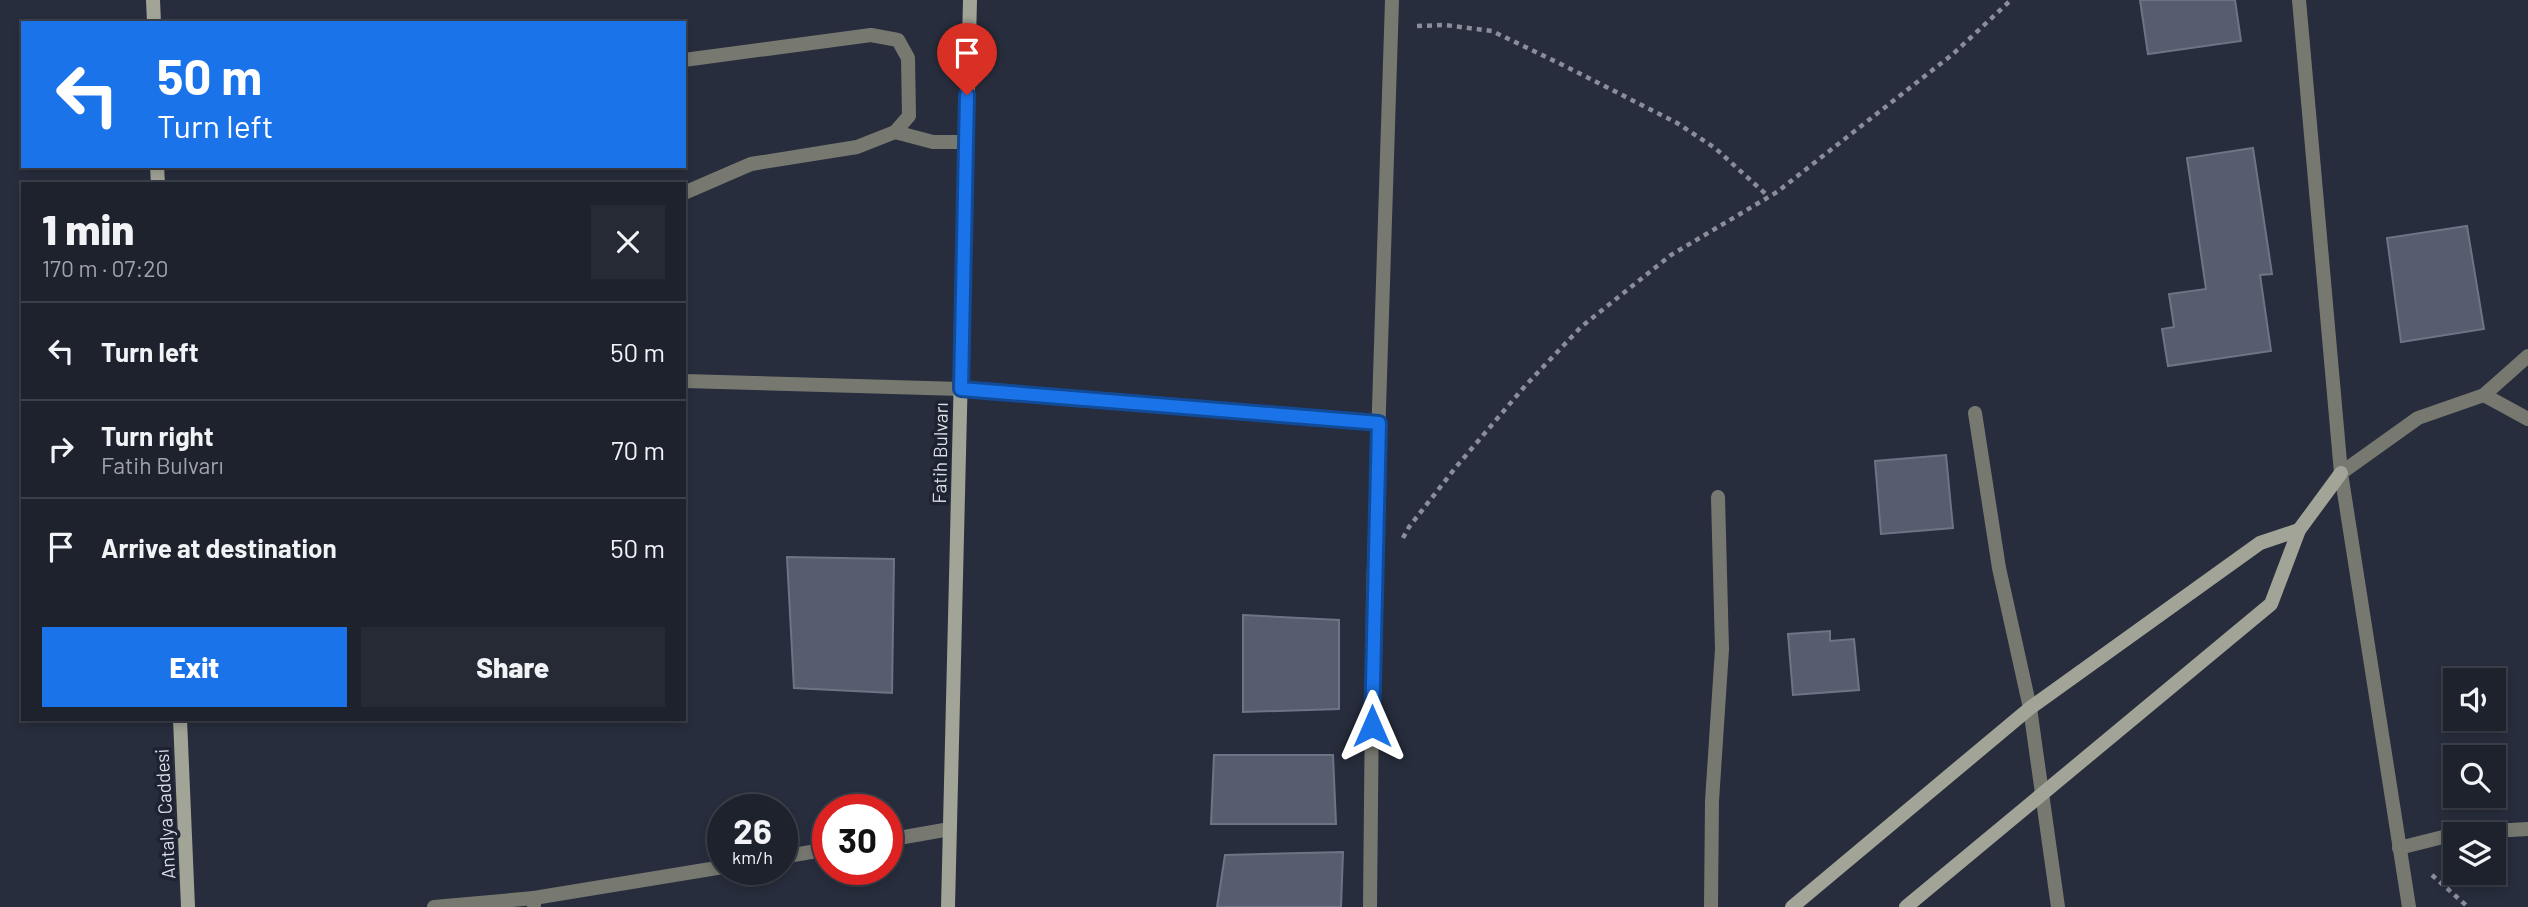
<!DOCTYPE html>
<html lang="en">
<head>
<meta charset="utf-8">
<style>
  body { margin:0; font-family:Barlow,sans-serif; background:#252a35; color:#f1f3f6; height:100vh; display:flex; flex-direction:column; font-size:26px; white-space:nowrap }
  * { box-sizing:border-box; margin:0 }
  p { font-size:23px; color:#a0a4aa }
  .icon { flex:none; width:38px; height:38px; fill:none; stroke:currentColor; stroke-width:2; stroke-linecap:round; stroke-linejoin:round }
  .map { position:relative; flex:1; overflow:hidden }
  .drawer { position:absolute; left:21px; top:182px; width:665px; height:539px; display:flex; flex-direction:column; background:#1d222d; border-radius:0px; box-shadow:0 4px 10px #0003,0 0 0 2px #3b3f49 }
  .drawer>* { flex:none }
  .top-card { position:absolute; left:21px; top:21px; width:665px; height:147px; border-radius:0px; box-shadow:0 4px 10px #0003,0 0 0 2px #3b3f49; background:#1a73e8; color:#fff; overflow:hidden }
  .fabs { position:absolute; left:2443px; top:668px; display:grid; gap:14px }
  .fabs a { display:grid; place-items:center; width:63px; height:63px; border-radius:0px; background:#1d222d; box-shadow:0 4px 10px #0003,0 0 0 2px #3b3f49; font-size:35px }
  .speed { position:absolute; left:707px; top:794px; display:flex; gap:14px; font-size:35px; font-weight:700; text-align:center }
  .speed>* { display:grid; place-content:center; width:91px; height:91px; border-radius:50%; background:#1d222d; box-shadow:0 4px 10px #0003,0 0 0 2px #3b3f49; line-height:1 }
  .speed small { font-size:18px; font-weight:400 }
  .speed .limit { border:10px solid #d22; background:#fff; color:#111 }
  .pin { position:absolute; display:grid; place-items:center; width:60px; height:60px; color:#fff; margin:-72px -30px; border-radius:50% 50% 50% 0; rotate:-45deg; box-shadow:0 0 7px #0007 }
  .pin .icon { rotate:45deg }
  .me { position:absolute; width:77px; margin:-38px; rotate:0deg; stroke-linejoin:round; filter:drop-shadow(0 0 5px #0008) }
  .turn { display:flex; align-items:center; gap:24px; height:147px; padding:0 21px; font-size:32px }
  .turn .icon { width:91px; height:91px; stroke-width:2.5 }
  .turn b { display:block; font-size:49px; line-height:60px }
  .round { display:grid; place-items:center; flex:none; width:74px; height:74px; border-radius:0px; background:#252a35 }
  .overview { display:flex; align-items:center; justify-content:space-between; height:119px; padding:0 21px }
  h1 { font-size:42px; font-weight:800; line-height:52px }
  .primary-button { display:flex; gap:14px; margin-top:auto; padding:14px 21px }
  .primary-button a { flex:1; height:80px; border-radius:0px; background:#1a73e8; color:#fff; font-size:28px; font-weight:800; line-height:80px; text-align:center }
  .primary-button a+a { background:#252a35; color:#f1f3f6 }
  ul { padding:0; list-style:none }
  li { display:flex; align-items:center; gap:21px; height:98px; padding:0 21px; border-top:2px solid #3b3f49 }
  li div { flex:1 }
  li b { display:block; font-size:26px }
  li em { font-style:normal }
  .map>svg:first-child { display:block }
  .building { fill:#565d6e; stroke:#6d7485; stroke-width:2 }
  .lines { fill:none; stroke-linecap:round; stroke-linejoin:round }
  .path { stroke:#898e9a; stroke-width:4.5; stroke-dasharray:5 5; stroke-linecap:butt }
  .street { stroke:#777971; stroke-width:14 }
  .secondary { stroke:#a1a496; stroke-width:14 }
  .route-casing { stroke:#114b97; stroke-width:18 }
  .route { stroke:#1a73e8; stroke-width:12 }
  .labels { text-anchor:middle; stroke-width:7; stroke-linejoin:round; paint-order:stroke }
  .street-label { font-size:19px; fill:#dbdfe9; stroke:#1d2331 }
</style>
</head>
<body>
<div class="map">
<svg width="2528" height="907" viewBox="0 0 2528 907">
  <rect width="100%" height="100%" fill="#272d3c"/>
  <g class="building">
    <path d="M2140,0H2235L2241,41L2148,54Z"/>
    <path d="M2253,148L2272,274L2260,275L2271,351L2168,366L2162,329L2174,327L2169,294L2206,289L2187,158Z"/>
    <path d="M2467,226L2484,329L2401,342L2387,238Z"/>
    <path d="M1946,455L1953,528L1881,534L1875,461Z"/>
    <path d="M787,557L894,559L892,693L794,688Z"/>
    <path d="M1243,615L1339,620V709L1243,712Z"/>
    <path d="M1830,631V641L1854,639L1859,690L1793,695L1788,634Z"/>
    <path d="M1214,755H1333L1336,824H1211Z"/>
    <path d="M1343,852L1341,907H1217L1225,855Z"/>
  </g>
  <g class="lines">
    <g class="path">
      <path d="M1417,26L1445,25L1492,31L1567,67L1677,123L1715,148L1768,196"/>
      <path d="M1403,538L1409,527L1456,467L1525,386L1581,327L1671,255L1777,192L1953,54L2011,0"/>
      <path d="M2432,875L2468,907"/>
    </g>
    <g class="street">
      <path d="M2299,0L2341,473L2409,907"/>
      <path d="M684,60L871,35L898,40L908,58L909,116L895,132L857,147L751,164L684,193"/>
      <path d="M895,132L933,142H966"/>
      <path d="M684,381L961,389L1379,423"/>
      <path d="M2484,395L2528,419"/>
      <path d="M1975,413L1999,568L2030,708L2058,907"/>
      <path d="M2341,473L2418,418L2484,395L2528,356"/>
      <path d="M887,840L950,829"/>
      <path d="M2399,848L2459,833L2528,829"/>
      <path d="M782,857L828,849"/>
      <path d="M534,898L723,867"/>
      <path d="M434,907L534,898V905"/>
      <path d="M1370,907L1373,596L1392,0"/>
      <path d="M1711,907L1712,801L1722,649L1718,497"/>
    </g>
    <g class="secondary">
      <path d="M153,0L154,23"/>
      <path d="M157,166L158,184"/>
      <path d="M180,719L188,907"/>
      <path d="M948,907L970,0"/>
      <path d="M1792,907L2030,708L2260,543L2299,530"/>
      <path d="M1906,907L2271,604L2299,530L2341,473"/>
    </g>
  </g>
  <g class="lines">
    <g class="route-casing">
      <path id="route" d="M967,95L961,389L1379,423L1372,726"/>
    </g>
    <use href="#route" class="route"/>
  </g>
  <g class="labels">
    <g class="street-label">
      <text transform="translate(940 453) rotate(-89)" y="7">Fatih Bulvarı</text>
      <text transform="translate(165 814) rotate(-93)" y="7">Antalya Caddesi</text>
    </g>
  </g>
</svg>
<div class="fabs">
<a><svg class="icon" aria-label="sound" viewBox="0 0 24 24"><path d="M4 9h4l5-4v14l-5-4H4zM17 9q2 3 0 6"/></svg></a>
<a><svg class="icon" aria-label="search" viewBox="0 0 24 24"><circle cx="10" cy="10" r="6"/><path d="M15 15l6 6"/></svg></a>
<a><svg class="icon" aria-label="layers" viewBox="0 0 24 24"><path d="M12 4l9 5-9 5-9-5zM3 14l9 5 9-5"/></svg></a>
</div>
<div class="speed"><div>26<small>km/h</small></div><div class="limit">30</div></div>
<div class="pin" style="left:967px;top:95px;background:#d93025"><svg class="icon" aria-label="arrive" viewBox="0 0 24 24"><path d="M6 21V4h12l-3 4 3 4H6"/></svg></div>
<svg class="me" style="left:1372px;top:726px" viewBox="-20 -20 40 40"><path d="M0-17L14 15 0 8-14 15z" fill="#1a73e8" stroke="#fff" stroke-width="4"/></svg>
<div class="top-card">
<div class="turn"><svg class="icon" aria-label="left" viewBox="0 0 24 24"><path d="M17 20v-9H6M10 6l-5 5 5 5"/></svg><div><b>50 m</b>Turn left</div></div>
</div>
<section class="drawer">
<div class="overview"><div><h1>1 min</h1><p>170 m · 07:20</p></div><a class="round"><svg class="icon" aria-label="close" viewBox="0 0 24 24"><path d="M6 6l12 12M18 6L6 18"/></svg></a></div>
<ul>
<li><svg class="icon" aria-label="left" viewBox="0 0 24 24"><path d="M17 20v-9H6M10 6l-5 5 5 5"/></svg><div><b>Turn left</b></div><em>50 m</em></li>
<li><svg class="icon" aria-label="right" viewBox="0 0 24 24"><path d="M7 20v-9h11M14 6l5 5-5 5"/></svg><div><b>Turn right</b><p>Fatih Bulvarı</p></div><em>70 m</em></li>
<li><svg class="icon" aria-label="arrive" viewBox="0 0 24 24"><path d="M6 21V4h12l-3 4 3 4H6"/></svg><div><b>Arrive at destination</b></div><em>50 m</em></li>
</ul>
<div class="primary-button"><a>Exit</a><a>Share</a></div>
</section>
</div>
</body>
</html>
